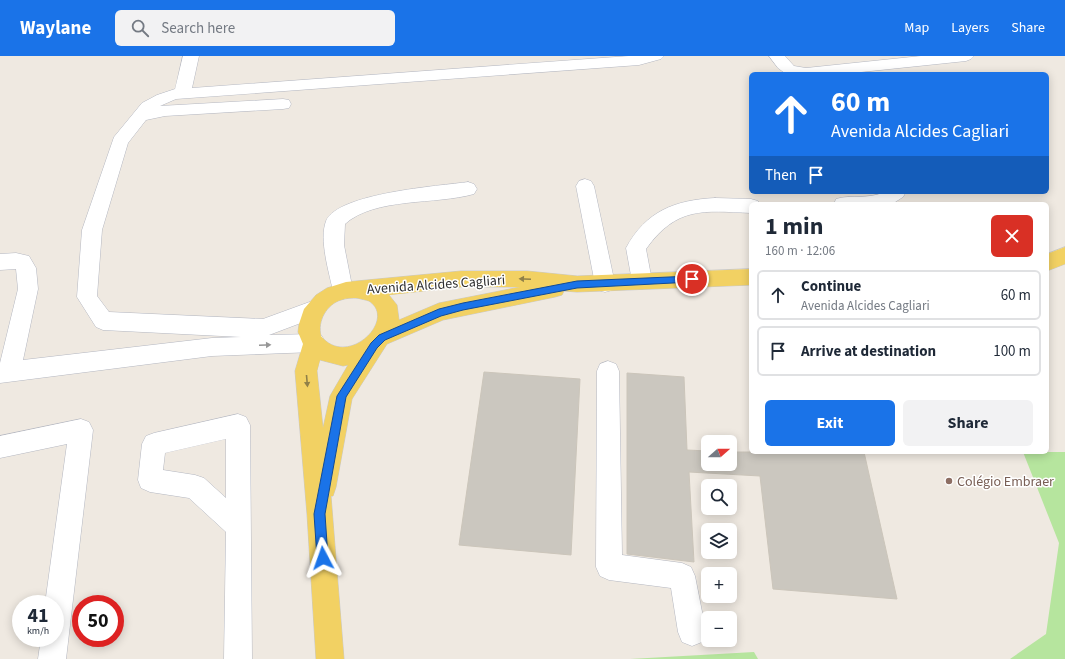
<!DOCTYPE html>
<html lang="en">
<head>
<meta charset="utf-8">
<style>
  body { margin:0; font-family:"Source Sans 3",sans-serif; background:#f2f2f3; color:#1f2937; height:100vh; display:flex; flex-direction:column; font-size:15px; white-space:nowrap }
  * { box-sizing:border-box; margin:0 }
  p { font-size:13px; color:#747a83 }
  .icon { flex:none; width:22px; height:22px; fill:none; stroke:currentColor; stroke-width:2; stroke-linecap:round; stroke-linejoin:round }
  .map { position:relative; flex:1; overflow:hidden }
  .details { position:absolute; left:749px; top:146px; width:300px; height:252px; display:flex; flex-direction:column; background:#fff; border-radius:6px; box-shadow:0 2px 10px #0003 }
  .details>* { flex:none }
  .top-card { position:absolute; left:749px; top:16px; width:300px; height:122px; border-radius:6px; box-shadow:0 2px 10px #0003; background:#1a73e8; color:#fff; overflow:hidden }
  .needle { width:26px; rotate:69deg }
  .fabs { position:absolute; left:701px; top:379px; display:grid; gap:8px }
  .fabs a { display:grid; place-items:center; width:36px; height:36px; border-radius:6px; background:#fff; box-shadow:0 2px 10px #0003; font-size:20px }
  .speed { position:absolute; left:12px; top:539px; display:flex; gap:8px; font-size:20px; font-weight:700; text-align:center }
  .speed>* { display:grid; place-content:center; width:52px; height:52px; border-radius:50%; background:#fff; box-shadow:0 2px 10px #0003; line-height:1 }
  .speed small { font-size:10px; font-weight:400 }
  .speed .limit { border:6px solid #d22; background:#fff; color:#111 }
  .pin { position:absolute; display:grid; place-items:center; width:34px; height:34px; color:#fff; margin:-17px; border:2px solid #fff; border-radius:50%; box-shadow:0 1px 4px #0007 }
  .me { position:absolute; width:44px; margin:-22px; rotate:356deg; stroke-linejoin:round; filter:drop-shadow(0 0 3px #0008) }
  .turn { display:flex; align-items:center; gap:14px; height:84px; padding:0 16px; font-size:18px }
  .turn .icon { width:52px; height:52px; stroke-width:2.5 }
  .turn b { display:block; font-size:28px; line-height:34px }
  .then { display:flex; align-items:center; height:38px; padding:0 16px; background:#0003; gap:8px; font-size:15px }
  .round { display:grid; place-items:center; flex:none; width:42px; height:42px; border-radius:6px; background:#f2f2f3 }
  .headline { display:flex; align-items:center; justify-content:space-between; height:68px; padding:0 16px }
  h1 { font-size:24px; font-weight:700; line-height:30px }
  .cta { display:flex; gap:8px; margin-top:auto; padding:8px 16px }
  .cta a { flex:1; height:46px; border-radius:6px; background:#1a73e8; color:#fff; font-size:16px; font-weight:700; line-height:46px; text-align:center }
  .cta a+a { background:#f2f2f3; color:#1f2937 }
  ul { padding:0; list-style:none }
  li { display:flex; align-items:center; gap:12px; height:50px; margin:0 8px 6px; padding:0 8px; border:2px solid #e0e1e3; border-radius:6px }
  li div { flex:1 }
  li b { display:block; font-size:15px }
  li em { font-style:normal }
  header { display:flex; align-items:center; gap:24px; box-sizing:border-box; height:56px; padding:0 20px; background:#1a73e8; color:#fff }
  header strong { font-size:19px }
  nav { display:flex; gap:22px; margin-inline-start:auto; font-size:14px }
  .search { width:280px; height:36px; background:#f2f2f3; display:flex; align-items:center; gap:10px; box-sizing:border-box; padding:0 14px; border-radius:6px; color:#747a83; font-size:15px }
  .map>svg:first-child { display:block }
  .green { fill:#b6e59e }
  .building { fill:#cbc7bf; stroke:#cbc5ba }
  .lines { fill:none; stroke-linecap:round; stroke-linejoin:round }
  .minor-casing { stroke:#b4b7c1; stroke-width:1 }
  .major-casing { stroke:#c9c9c9; stroke-width:1 }
  .minor { fill:#fff; fill-rule:evenodd }
  .major { fill:#f2d163; fill-rule:evenodd }
  .oneway { fill:#908048 }
  .oneway2 { fill:#969696 }
  .route { fill:#1a73e8; stroke:#114b97 }
  .education-dot { fill:#8d6e63; stroke:#fff; stroke-width:1.5 }
  .labels { text-anchor:middle; stroke-width:3; stroke-linejoin:round; paint-order:stroke }
  .street-label { font-size:14px; fill:#2e2e2e; stroke:#fff }
  .education-label { font-size:14px; fill:#785e54; stroke:#fff; text-anchor:start }
</style>
</head>
<body>
<header>
<strong>Waylane</strong>
<div class="search"><svg class="icon" aria-label="search" viewBox="0 0 24 24"><circle cx="10" cy="10" r="6"/><path d="M15 15l6 6"/></svg>Search here</div>
<nav><a>Map</a><a>Layers</a><a>Share</a></nav>
</header>
<div class="map">
<svg width="1065" height="603" viewBox="0 0 1065 603">
  <rect width="100%" height="100%" fill="#efe9e1"/>
  <g class="green">
    <path d="M1023,396H1065V603H1010L1046,578L1059,487Z"/>
    <path d="M754,596L758,603H630Z"/>
  </g>
  <g class="building">
    <path d="M484,316L580,323L571,499L459,489Z"/>
    <path d="M627,317L684,321L687,394L708,395V408H730V396H864L897,543L773,533L760,420L689,416L694,506L627,498Z"/>
  </g>
  <g class="lines">
    <g class="minor-casing">
      <g id="minor">
        <path d="M183,0H199L192,32L629,0H664L661,3L639,9L176,43L160,50L283,43L289,44L291,48L289,52L283,53L165,60L146,64L128,87L102,174L97,240L109,256L263,263L315,244L322,247L325,253L322,259L269,279L314,278L322,280L325,287L322,294L314,296L212,300L0,327V307L18,233L16,213L0,214V198L16,197L29,200L36,212L38,233L23,304L212,282L241,281L103,274L96,271L77,241L82,174L114,81L142,47L157,39L175,33Z"/>
        <path d="M769,0H785L794,10L806,12L921,0H974L971,3L966,5L842,18H786L778,12Z"/>
        <path d="M585,123L591,125L594,130L615,228L612,234L605,236L598,234L595,228L576,130L579,125Z"/>
        <path d="M468,126L474,128L477,133L474,138C436,149 375,141 345,168L344,189L353,235L350,241L343,243L336,241L333,235C329,216 319,184 326,165C338,137 439,130 468,126Z"/>
        <path d="M884,136H906L903,141L892,148H834L836,143C852,138 868,144 884,136Z"/>
        <path d="M715,142L751,143L758,145L759,148H751V157C703,155 677,150 646,193L652,225L649,231L642,233L635,231L632,225L626,192C646,155 675,144 715,142Z"/>
        <path d="M608,305L616,308L619,315L622,499L682,507L691,511L695,520L706,576L702,586L692,590L682,586L678,576L671,532L609,524L600,520L596,511L597,315L600,308Z"/>
        <path d="M238,358L246,361L250,369L252,603H224L226,476L189,442L150,436L141,432L138,424L142,388L146,380L154,377ZM226,383V442L204,422L195,419L163,414L165,397Z"/>
        <path d="M81,363L89,366L93,374L66,603H38L41,582H55V548H45L67,388L0,402V380Z"/>
      </g>
    </g>
    <g class="major-casing">
      <g id="major">
        <path d="M1065,191V208L1047,215V198Z"/>
        <path d="M751,213V229L577,236L564,235L562,239L555,241L443,264L387,288L352,343L336,431L333,440H331L344,603H316L307,458L295,315L303,288L298,276L299,268L304,253L316,239L327,232L346,226L461,215H527L577,220ZM461,231H520L439,247L399,264L397,249L389,239ZM357,242C361,243 366,244 369,245C398,264 347,313 321,280C317,265 327,248 341,244C346,242 352,242 357,242ZM320,304L343,310L348,309L330,340L323,372L317,315Z"/>
      </g>
    </g>
    <use href="#minor" class="minor"/>
    <use href="#major" class="major"/>
  </g>
  <defs><path id="oneway-solid" d="M-6-.8H1V-3.2L6.5 0L1 3.2V.8H-6Z"/></defs>
  <g class="oneway">
    <use href="#oneway-solid" transform="translate(525 223) rotate(-178)"/>
    <use href="#oneway-solid" transform="translate(307 325) rotate(85)"/>
  </g>
  <use class="oneway2" href="#oneway-solid" transform="translate(265 289) rotate(-2)"/>
  <path class="route" d="M692,220L696,223L692,226L577,232L463,254L441,260L385,284L377,292L346,341L325,458L328,502L327,505L323,507L319,505L317,502L314,458L337,340L371,287L379,279L439,253L463,247L577,225Z"/>
  <circle class="education-dot" cx="949" cy="425" r="4"/>
  <g class="labels">
    <g class="street-label">
      <text transform="translate(436 228) rotate(-4)" y="5">Avenida Alcides Cagliari</text>
    </g>
    <g class="education-label">
      <text x="957" y="430">Colégio Embraer</text>
    </g>
  </g>
</svg>
<div class="fabs">
<a><svg class="needle" viewBox="-14 -14 28 28"><path d="M0-13l5 13h-10z" fill="#e53935"/><path d="M0 13l5-13h-10z" fill="#747a83"/></svg></a>
<a><svg class="icon" aria-label="search" viewBox="0 0 24 24"><circle cx="10" cy="10" r="6"/><path d="M15 15l6 6"/></svg></a>
<a><svg class="icon" aria-label="layers" viewBox="0 0 24 24"><path d="M12 4l9 5-9 5-9-5zM3 14l9 5 9-5"/></svg></a>
<a>+</a>
<a>−</a>
</div>
<div class="speed"><div>41<small>km/h</small></div><div class="limit">50</div></div>
<div class="pin" style="left:692px;top:223px;background:#d93025"><svg class="icon" aria-label="arrive" viewBox="0 0 24 24"><path d="M6 21V4h12l-3 4 3 4H6"/></svg></div>
<svg class="me" style="left:323px;top:502px" viewBox="-20 -20 40 40"><path d="M0-17L14 15 0 8-14 15z" fill="#1a73e8" stroke="#fff" stroke-width="4"/></svg>
<div class="top-card">
<div class="turn"><svg class="icon" aria-label="ahead" viewBox="0 0 24 24"><path d="M12 20V5M6 11l6-6 6 6"/></svg><div><b>60 m</b>Avenida Alcides Cagliari</div></div>
<div class="then">Then<svg class="icon" aria-label="arrive" viewBox="0 0 24 24"><path d="M6 21V4h12l-3 4 3 4H6"/></svg></div>
</div>
<section class="details">
<div class="headline"><div><h1>1 min</h1><p>160 m · 12:06</p></div><a class="round" style="background:#d93025;color:#fff"><svg class="icon" aria-label="close" viewBox="0 0 24 24"><path d="M6 6l12 12M18 6L6 18"/></svg></a></div>
<ul>
<li><svg class="icon" aria-label="ahead" viewBox="0 0 24 24"><path d="M12 20V5M6 11l6-6 6 6"/></svg><div><b>Continue</b><p>Avenida Alcides Cagliari</p></div><em>60 m</em></li>
<li><svg class="icon" aria-label="arrive" viewBox="0 0 24 24"><path d="M6 21V4h12l-3 4 3 4H6"/></svg><div><b>Arrive at destination</b></div><em>100 m</em></li>
</ul>
<div class="cta"><a>Exit</a><a>Share</a></div>
</section>
</div>
</body>
</html>
